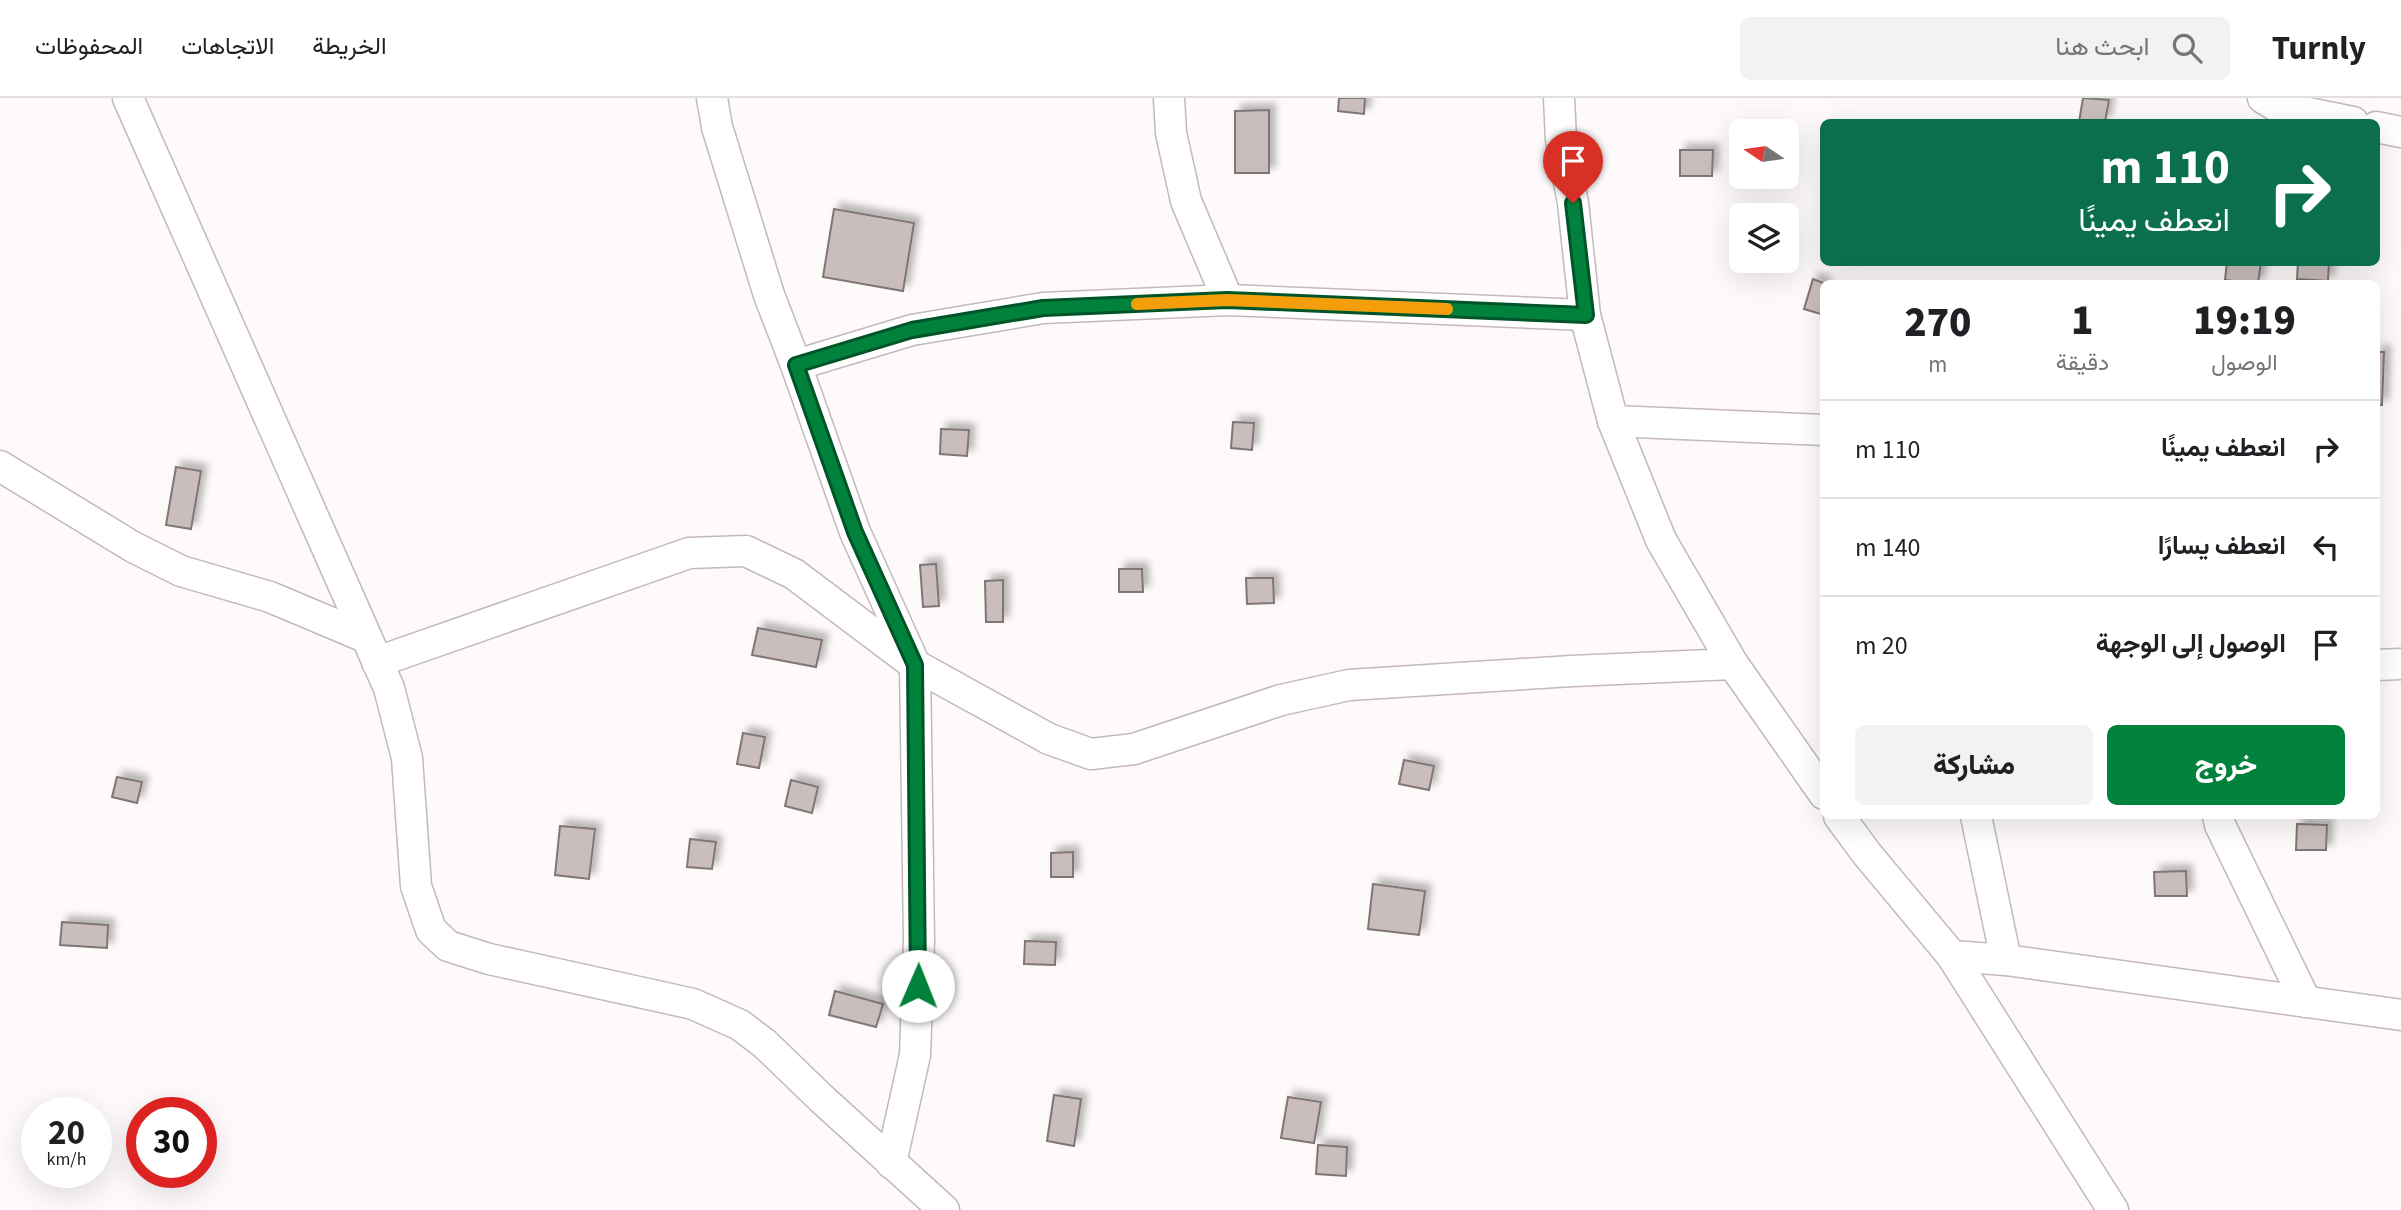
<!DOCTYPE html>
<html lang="ar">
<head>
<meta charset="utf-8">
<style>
  body { margin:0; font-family:"Source Sans 3",Vazirmatn,sans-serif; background:#f2f2f2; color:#202124; direction:rtl; height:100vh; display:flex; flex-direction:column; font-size:26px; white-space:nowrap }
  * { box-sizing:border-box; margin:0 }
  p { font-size:23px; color:#757577 }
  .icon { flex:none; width:38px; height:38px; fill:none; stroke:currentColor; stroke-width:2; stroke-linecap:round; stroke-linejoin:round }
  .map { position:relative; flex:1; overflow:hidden; direction:ltr }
  .sheet { position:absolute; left:1820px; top:182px; width:560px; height:539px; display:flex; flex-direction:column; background:#fff; border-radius:10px; box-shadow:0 7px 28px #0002; direction:rtl }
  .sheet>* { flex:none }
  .hud { position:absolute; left:1820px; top:21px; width:560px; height:147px; border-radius:10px; box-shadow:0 7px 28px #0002; direction:rtl; background:#0b6e4f; color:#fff; overflow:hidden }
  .needle { width:46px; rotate:283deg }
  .tools { position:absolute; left:1729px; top:21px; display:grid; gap:14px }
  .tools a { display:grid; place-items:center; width:70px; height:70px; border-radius:10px; background:#fff; box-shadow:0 7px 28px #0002; font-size:35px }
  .speed { position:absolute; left:21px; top:999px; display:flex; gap:14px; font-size:35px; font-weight:700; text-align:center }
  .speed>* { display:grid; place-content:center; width:91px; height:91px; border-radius:50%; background:#fff; box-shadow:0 7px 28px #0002; line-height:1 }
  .speed small { font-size:18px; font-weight:400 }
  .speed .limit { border:10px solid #d22; background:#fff; color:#111 }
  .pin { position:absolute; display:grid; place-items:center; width:60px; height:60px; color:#fff; margin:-72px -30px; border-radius:50% 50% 50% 0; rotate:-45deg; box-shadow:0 0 7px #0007 }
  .pin .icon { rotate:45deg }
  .me { position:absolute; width:77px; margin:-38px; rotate:1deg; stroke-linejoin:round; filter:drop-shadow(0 0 5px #0008) }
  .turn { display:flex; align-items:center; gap:24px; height:147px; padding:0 35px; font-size:32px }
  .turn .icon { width:91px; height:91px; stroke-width:2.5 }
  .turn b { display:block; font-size:49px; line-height:60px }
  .eta { display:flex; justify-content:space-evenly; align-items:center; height:119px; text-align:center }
  .eta b { font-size:42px; font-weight:800; line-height:49px }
  .cta { display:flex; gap:14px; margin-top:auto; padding:14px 35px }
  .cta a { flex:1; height:80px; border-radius:10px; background:#00823d; color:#fff; font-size:28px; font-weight:800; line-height:80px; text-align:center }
  .cta a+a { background:#f2f2f2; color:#202124 }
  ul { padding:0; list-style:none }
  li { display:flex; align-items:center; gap:21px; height:98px; padding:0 35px; border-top:2px solid #e0e0e0 }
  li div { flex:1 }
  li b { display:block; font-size:26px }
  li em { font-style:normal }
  header { display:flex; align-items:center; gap:42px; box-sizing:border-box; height:98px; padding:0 35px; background:#fff; border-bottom:2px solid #e0e0e0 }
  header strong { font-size:33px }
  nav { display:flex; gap:38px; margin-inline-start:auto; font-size:24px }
  .search { width:490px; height:63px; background:#f2f2f2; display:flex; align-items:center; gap:18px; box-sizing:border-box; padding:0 24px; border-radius:10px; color:#757577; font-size:26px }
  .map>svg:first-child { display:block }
  .building { fill:#c9bebb; stroke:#807673; stroke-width:2; filter:url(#shadow) }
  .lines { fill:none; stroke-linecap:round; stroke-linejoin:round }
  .street-casing { stroke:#c4b8ba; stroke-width:33 }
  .street { stroke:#fff; stroke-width:30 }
  .route-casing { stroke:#005428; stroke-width:18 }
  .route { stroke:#00823d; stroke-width:12 }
  .slow { stroke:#f59e0b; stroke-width:12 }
</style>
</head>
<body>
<header>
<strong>Turnly</strong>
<div class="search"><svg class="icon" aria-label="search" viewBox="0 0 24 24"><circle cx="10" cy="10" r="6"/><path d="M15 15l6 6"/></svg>ابحث هنا</div>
<nav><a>الخريطة</a><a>الاتجاهات</a><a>المحفوظات</a></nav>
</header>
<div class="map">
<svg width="2401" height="1112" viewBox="0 0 2401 1112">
  <defs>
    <filter id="shadow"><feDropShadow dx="6" dy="-6" stdDeviation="3.5" flood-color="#0004"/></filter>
  </defs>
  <rect width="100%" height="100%" fill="#fef9fa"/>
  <g class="building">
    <path d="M1339,0H1365L1364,16L1338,13Z"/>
    <path d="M2083,0L2109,2L2105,24H2079Z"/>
    <path d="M1269,12V75H1235V13Z"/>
    <path d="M1680,52H1713L1712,78H1680Z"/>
    <path d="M834,111L914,125L903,193L823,179Z"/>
    <path d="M2227,164H2261L2258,186L2225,182Z"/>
    <path d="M2298,164H2329L2328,183L2297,181Z"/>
    <path d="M1813,181L1826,186H1824V217L1804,211Z"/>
    <path d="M2376,254H2384L2382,307L2376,306Z"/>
    <path d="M1233,324L1254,325L1252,352L1231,350Z"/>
    <path d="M941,331L969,332L967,358L940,356Z"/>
    <path d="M176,369L201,373L191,431L166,427Z"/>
    <path d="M936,466L939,508L923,509L920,467Z"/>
    <path d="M1119,471H1142L1143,494H1119Z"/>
    <path d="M1246,480H1273L1274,505L1247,506Z"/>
    <path d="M1003,482V524H986L985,483Z"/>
    <path d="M758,530L822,542L816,569L752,557Z"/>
    <path d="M743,635L765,639L759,670L737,666Z"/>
    <path d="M1404,662L1434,668L1429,692L1399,686Z"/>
    <path d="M117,679L142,684L137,705L112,699Z"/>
    <path d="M791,682L818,689L812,715L785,708Z"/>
    <path d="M2297,726L2327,727L2326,752H2296Z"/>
    <path d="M560,728L595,731L589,781L555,777Z"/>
    <path d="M690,741L716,744L712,771L687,769Z"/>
    <path d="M1073,754V779H1051V755Z"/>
    <path d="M2186,773L2187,798H2155L2154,774Z"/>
    <path d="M1373,786L1425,793L1419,837L1368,831Z"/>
    <path d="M62,824L108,827L107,850L60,847Z"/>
    <path d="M1025,843L1056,844L1055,867L1024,866Z"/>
    <path d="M835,893L883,906L876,929L829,917Z"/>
    <path d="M1054,997L1081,1001L1074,1048L1047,1043Z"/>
    <path d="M1288,999L1321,1004L1314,1045L1281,1040Z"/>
    <path d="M1318,1047L1347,1049L1346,1078L1316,1076Z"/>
  </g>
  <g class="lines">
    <g class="street-casing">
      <g id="street">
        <path d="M128,0L389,590L407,660L416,788L431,832L448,848L489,861L693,906L740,927L765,946L822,1001L944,1112"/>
        <path d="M712,0L717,29L769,197L796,267L855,434L915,567L919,842L915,957L891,1065"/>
        <path d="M1169,0L1171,35L1186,103L1228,202"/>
        <path d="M1559,0L1561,41L1573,105L1585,217L1613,323L1661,442L1733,566L1824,696"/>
        <path d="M2263,0L2278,9L2353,24"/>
        <path d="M2376,29L2401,34"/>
        <path d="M796,267L912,232L1043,210L1228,202L1585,217"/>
        <path d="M1613,323L1824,332"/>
        <path d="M0,368L133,449L181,473L270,499L365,539"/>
        <path d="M377,564L689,455L746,453L794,476L915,567L1049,641L1091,656L1134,651L1281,602L1349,587L1572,573L1733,566"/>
        <path d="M2376,567L2401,566"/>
        <path d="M1839,718L1867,756L1952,858L2113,1112"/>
        <path d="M1976,718L2006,862"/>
        <path d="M2218,718L2220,727L2306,904"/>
        <path d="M1952,858L2006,862L2401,917"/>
      </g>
    </g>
    <use href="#street" class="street"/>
  </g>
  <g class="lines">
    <g class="route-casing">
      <path id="route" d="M918,888L915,567L855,434L796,267L912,232L1043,210L1227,202L1586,217L1573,105"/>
    </g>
    <use href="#route" class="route"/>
    <path class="slow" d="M1137,206L1227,202L1447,211"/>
  </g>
</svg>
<div class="tools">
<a><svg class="needle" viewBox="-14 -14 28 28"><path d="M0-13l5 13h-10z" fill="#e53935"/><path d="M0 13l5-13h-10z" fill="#757577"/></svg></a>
<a><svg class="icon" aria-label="layers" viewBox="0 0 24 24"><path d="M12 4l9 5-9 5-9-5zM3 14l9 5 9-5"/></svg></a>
</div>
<div class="speed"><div>20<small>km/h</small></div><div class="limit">30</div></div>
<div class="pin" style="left:1573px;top:105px;background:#d93025"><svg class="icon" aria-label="arrive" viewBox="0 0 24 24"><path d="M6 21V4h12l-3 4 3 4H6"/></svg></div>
<svg class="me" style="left:918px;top:888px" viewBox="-20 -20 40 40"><circle r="19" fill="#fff"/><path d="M0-13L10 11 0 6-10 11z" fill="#00823d"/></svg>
<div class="hud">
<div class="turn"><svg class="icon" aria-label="right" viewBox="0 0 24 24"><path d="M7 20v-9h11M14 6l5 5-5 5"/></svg><div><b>110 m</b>انعطف يمينًا</div></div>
</div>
<section class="sheet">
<div class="eta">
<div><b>19:19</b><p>الوصول</p></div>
<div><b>1</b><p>دقيقة</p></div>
<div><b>270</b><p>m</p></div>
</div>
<ul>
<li><svg class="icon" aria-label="right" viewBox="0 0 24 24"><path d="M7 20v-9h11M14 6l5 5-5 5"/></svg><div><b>انعطف يمينًا</b></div><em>110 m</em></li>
<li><svg class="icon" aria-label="left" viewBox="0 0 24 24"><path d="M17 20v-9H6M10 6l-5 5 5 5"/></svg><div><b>انعطف يسارًا</b></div><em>140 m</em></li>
<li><svg class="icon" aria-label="arrive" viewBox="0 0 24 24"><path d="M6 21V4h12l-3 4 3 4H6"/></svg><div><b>الوصول إلى الوجهة</b></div><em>20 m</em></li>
</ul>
<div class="cta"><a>خروج</a><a>مشاركة</a></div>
</section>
</div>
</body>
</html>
